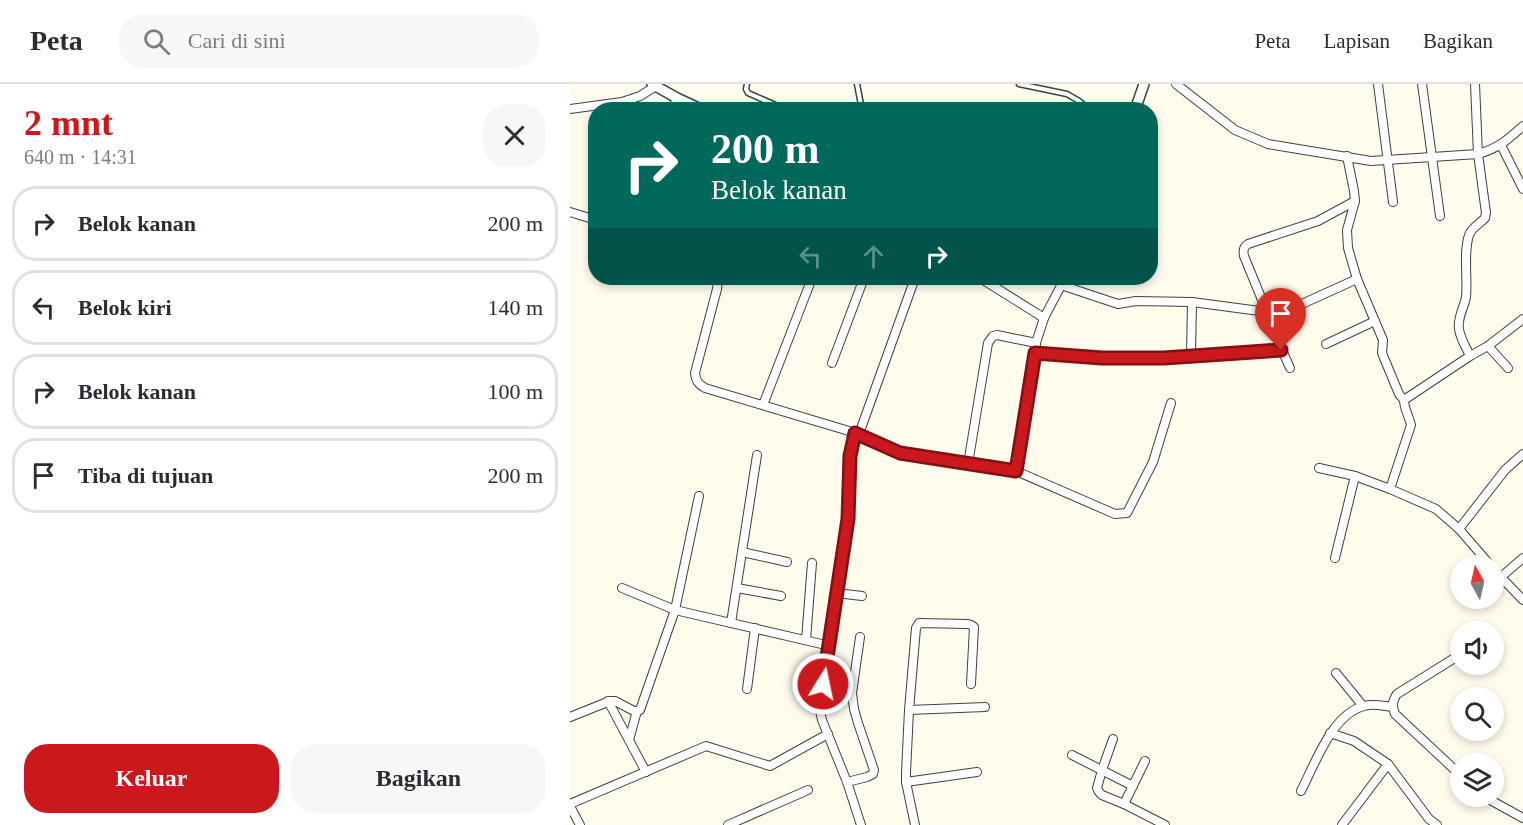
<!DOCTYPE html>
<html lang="id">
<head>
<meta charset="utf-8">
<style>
  body { margin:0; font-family:"Times New Roman",serif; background:#f7f7f7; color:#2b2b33; height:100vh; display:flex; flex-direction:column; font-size:22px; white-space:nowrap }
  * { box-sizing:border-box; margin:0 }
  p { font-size:20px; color:#7c7c81 }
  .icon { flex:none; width:33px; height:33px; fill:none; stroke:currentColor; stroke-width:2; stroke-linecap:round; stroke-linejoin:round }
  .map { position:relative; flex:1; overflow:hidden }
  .details { display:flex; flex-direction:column; background:#fff; width:570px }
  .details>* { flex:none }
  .banner { position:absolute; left:18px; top:18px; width:570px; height:183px; border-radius:24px; box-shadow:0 3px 9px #0003; background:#00695c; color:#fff; overflow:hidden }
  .needle { width:39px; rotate:352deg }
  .fabs { position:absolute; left:880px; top:471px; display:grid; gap:12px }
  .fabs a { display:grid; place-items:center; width:54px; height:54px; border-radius:50%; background:#fff; box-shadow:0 3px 9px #0003; font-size:30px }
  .pin { position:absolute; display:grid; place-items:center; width:51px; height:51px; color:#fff; margin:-62px -26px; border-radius:50% 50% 50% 0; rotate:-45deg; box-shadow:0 0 6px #0007 }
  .pin .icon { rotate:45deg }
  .me { position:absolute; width:66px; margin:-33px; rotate:10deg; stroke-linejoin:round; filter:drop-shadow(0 0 4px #0008) }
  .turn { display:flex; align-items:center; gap:21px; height:126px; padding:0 24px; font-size:27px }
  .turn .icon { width:78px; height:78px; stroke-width:2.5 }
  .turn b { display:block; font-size:42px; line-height:51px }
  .lanes { display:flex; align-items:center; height:57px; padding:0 24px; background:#0003; justify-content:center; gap:30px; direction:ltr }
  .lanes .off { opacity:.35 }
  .round { display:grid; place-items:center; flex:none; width:63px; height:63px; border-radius:24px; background:#f7f7f7 }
  .overview { display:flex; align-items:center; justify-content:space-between; height:102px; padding:0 24px }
  h1 { font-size:36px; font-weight:800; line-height:45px; color:#ca181d }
  .action { display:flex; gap:12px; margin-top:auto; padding:12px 24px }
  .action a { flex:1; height:69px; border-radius:24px; background:#ca181d; color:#fff; font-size:24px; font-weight:800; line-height:69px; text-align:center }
  .action a+a { background:#f7f7f7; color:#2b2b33 }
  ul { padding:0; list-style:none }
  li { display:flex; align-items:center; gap:18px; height:75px; margin:0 12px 9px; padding:0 12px; border:3px solid #e1e1e2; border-radius:24px }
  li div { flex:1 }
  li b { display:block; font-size:22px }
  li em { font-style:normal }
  header { display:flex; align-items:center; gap:36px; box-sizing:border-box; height:84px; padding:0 30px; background:#fff; border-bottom:2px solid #e1e1e2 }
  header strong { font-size:28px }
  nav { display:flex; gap:33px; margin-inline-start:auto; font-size:21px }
  .search { width:420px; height:54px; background:#f7f7f7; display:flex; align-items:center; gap:15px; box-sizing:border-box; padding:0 21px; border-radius:24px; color:#7c7c81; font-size:22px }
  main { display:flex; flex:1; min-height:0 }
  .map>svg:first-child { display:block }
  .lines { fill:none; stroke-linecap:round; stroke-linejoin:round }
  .service-casing { stroke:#404040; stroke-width:7 }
  .minor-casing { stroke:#404040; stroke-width:10 }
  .tertiary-casing { stroke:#404040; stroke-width:12 }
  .service { stroke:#fff; stroke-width:4 }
  .minor { stroke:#fff; stroke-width:8 }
  .tertiary { stroke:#fff; stroke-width:9 }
  .route-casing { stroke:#831013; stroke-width:15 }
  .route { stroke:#ca181d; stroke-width:10 }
</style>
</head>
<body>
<header>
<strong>Peta</strong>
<div class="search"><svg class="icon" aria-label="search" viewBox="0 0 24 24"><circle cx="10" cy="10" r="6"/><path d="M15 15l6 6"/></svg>Cari di sini</div>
<nav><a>Peta</a><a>Lapisan</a><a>Bagikan</a></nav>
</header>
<main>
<section class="details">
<div class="overview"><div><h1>2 mnt</h1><p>640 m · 14:31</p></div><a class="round"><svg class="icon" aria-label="close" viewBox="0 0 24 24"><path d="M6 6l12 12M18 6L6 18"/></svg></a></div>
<ul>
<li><svg class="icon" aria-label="right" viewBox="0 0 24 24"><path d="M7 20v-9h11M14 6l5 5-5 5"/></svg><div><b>Belok kanan</b></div><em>200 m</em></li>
<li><svg class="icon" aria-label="left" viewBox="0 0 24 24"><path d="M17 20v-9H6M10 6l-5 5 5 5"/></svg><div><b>Belok kiri</b></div><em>140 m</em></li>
<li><svg class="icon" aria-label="right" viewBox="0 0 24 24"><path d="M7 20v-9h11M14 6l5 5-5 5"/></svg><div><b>Belok kanan</b></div><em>100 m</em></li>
<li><svg class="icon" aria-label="arrive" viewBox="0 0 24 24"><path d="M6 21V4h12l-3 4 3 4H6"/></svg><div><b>Tiba di tujuan</b></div><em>200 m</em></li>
</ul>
<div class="action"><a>Keluar</a><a>Bagikan</a></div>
</section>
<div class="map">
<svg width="953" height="741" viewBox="0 0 953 741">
  <rect width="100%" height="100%" fill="#fffcee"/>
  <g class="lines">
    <g class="service-casing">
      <g id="service">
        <path d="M177,0L176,5L178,9L217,26"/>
        <path d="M287,0L292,26"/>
        <path d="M449,0L497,10L509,17L520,26"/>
      </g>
    </g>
    <g class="minor-casing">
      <g id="minor">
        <path d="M606,0L665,46L698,60L801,77L908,70C929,64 937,56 953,42"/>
        <path d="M808,0L823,118"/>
        <path d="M852,0L870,132"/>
        <path d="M0,25L52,18L70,12L86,2"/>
        <path d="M102,26L107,14"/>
        <path d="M931,61L953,105"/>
        <path d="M777,72L784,107L785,117L777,146L778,164L787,195L813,256L812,269L829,310L834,316"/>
        <path d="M785,117L748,137L678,160C673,163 673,167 674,172L697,228L701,234L787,195"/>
        <path d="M0,128L26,136"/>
        <path d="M148,194L147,205L125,289C126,297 128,300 135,304L289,350L330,369L446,387"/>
        <path d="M495,194L474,234L466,259L446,387L545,430L557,429L583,378L601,319"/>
        <path d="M415,197L474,234"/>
        <path d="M491,201L548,220L566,217L622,218L697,228"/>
        <path d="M756,260L805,237"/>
        <path d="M918,262L938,284"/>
        <path d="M465,269L532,274H594L712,266L720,284"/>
        <path d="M621,272L622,218"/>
        <path d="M900,272C896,263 890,254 889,245C887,234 894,224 896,213C898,193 893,170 899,151C902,143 910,140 915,134L916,129L908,70L905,0"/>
        <path d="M262,279L294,194"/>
        <path d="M193,321L242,194"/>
        <path d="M285,349L280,372L278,435L266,509L260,562L250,627L252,636L277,698L291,741"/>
        <path d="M289,350L345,194"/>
        <path d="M398,380L418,259L423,252L427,251L466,259"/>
        <path d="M749,384L785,392L820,405L866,425L889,445L921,482"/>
        <path d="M820,405L841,341C839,332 834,325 834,316L900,272L918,262L953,235"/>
        <path d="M889,445L935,386L953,370"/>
        <path d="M172,468L217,478"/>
        <path d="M765,474L785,392"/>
        <path d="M924,486L953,516"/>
        <path d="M931,493L953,474"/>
        <path d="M52,504L105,526L260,562"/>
        <path d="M167,504L211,512"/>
        <path d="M266,509L292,512"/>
        <path d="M161,539L187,371"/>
        <path d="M236,556L242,479"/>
        <path d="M891,570L827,610C822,617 822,622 825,630L885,686L891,694"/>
        <path d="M766,589L793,622"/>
        <path d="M177,605L185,544"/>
        <path d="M38,617L76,688"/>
        <path d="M339,626L415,623"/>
        <path d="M0,633L40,617H45L64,627H67L70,626L105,526L129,412"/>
        <path d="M760,649L784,657L818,680L859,735L867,741"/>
        <path d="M543,655L532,686L527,704L529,708L532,711L554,720L595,741"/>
        <path d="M59,656L67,627"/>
        <path d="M502,671L563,702"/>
        <path d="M277,698L297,693L303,690L304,686L288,639L284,625L282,609L290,553"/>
        <path d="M336,698L407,688"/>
        <path d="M731,707C745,680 762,630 794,622C803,619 813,622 822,623"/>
        <path d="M913,712L953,734"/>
        <path d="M0,720L136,662L200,682L258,650"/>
        <path d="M554,720L575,677"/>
        <path d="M0,722L10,741"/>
        <path d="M158,741L238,706"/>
        <path d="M345,741L336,698V689L339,626L346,544L349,539L398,540L401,541L404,543L401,600"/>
        <path d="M772,741L818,680"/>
      </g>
    </g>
    <g class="tertiary-casing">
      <g id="tertiary">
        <path d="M82,0L107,14L133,26"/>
        <path d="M565,26L574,0"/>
      </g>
    </g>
    <use href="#service" class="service"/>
    <use href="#minor" class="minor"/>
    <use href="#tertiary" class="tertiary"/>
  </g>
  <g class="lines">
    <g class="route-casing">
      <path id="route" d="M253,600L278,435L280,372L285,349L330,369L446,387L465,269L532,274H594L711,266"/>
    </g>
    <use href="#route" class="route"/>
  </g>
</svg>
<div class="fabs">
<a><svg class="needle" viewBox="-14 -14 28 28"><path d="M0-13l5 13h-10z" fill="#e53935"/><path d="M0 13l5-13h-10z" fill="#7c7c81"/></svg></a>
<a><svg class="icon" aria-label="sound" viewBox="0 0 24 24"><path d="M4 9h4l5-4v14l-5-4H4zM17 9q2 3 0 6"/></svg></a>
<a><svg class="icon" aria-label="search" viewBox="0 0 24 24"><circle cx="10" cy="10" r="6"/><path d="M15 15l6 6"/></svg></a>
<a><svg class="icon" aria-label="layers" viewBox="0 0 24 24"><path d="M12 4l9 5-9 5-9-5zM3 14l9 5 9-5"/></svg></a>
</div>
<div class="pin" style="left:711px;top:266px;background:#d93025"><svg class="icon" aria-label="arrive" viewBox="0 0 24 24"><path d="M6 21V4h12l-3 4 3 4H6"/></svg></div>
<svg class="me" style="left:253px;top:600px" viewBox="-20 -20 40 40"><circle r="17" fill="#ca181d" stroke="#fff" stroke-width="3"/><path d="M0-11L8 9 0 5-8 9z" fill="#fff"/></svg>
<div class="banner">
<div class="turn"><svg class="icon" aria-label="right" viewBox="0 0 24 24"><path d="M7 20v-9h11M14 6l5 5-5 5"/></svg><div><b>200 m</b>Belok kanan</div></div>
<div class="lanes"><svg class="icon off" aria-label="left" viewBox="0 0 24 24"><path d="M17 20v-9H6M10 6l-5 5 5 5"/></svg><svg class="icon off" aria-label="ahead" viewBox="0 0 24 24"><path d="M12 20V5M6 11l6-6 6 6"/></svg><svg class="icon" aria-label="right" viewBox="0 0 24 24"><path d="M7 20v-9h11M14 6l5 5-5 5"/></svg></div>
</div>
</div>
</main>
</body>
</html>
